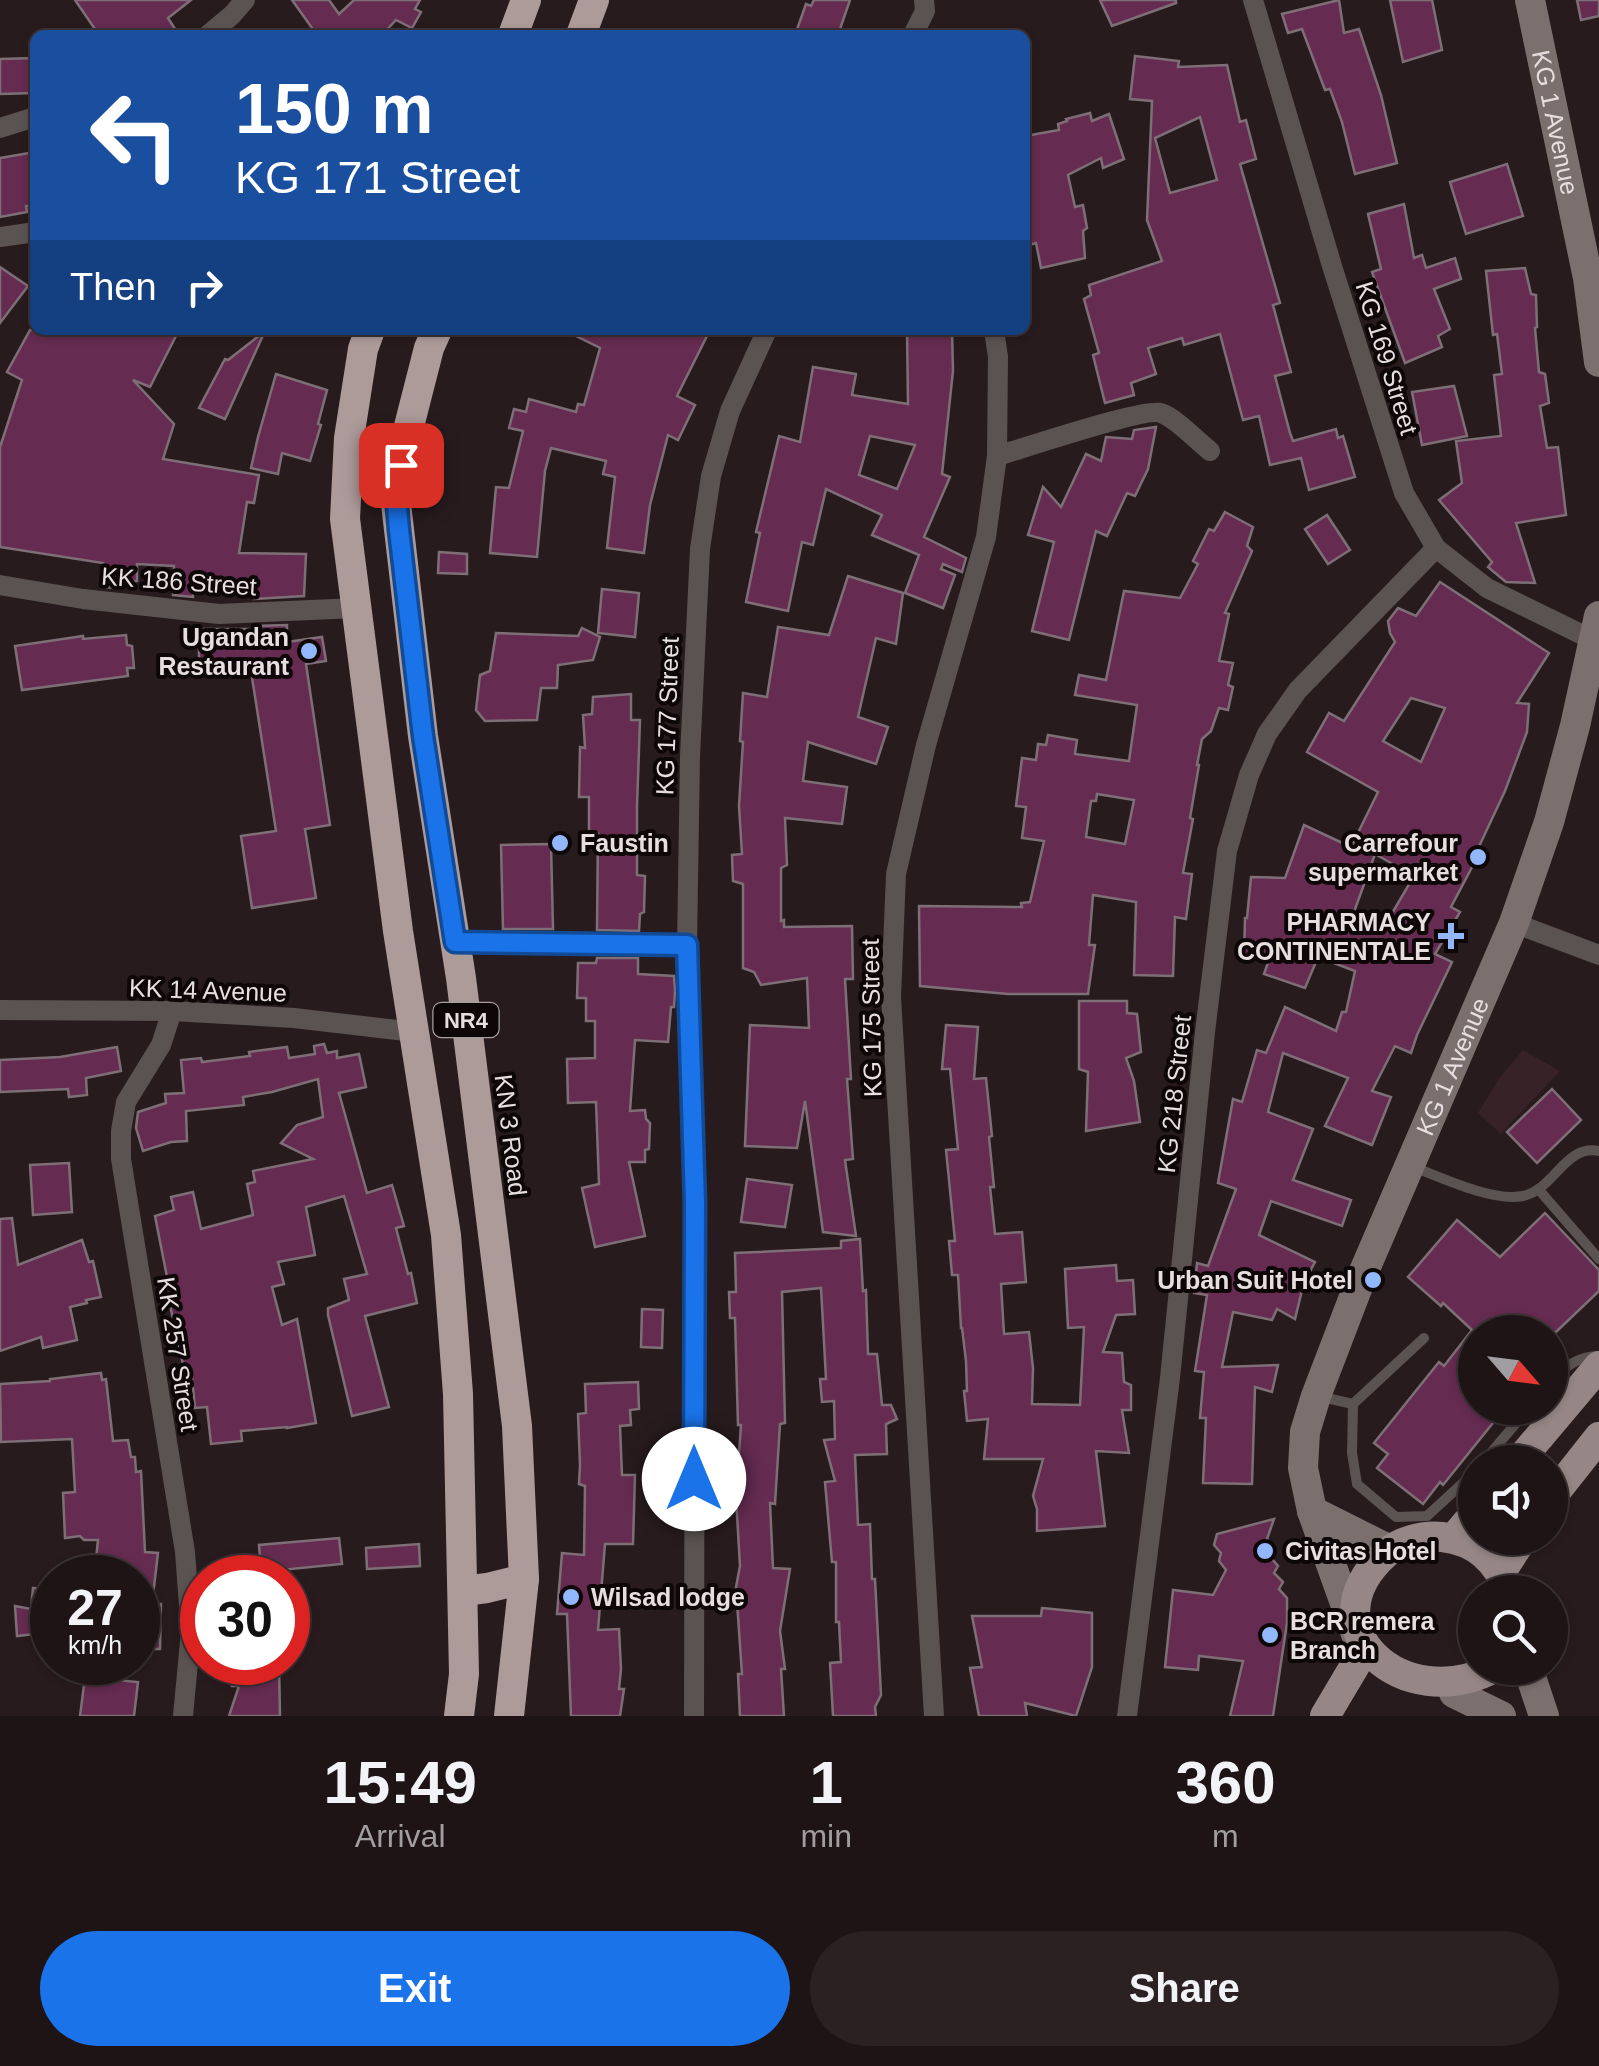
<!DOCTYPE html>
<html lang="en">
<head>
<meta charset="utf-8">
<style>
  body { margin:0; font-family:Helvetica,sans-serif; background:#2b2123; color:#f1f3f6; height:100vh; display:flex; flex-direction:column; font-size:38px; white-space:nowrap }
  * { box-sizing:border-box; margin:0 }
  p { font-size:32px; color:#a19ea1 }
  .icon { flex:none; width:55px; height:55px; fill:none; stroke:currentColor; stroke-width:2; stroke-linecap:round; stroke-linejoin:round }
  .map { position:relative; height:1716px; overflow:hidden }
  .panel { display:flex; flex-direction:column; background:#1e1416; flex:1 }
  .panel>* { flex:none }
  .top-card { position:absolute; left:30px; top:30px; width:1000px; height:305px; border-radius:15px; box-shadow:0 2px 8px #0004,0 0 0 2px #3c3335; background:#1a4fa0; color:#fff; overflow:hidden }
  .needle { width:65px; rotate:118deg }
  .fabs { position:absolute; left:1458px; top:1315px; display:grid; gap:20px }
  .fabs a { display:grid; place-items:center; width:110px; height:110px; border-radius:50%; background:#1e1416; box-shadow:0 2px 8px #0004,0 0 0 2px #3c3335; font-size:50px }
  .speed { position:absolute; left:30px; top:1555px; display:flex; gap:20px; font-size:50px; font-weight:700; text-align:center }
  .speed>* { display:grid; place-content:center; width:130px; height:130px; border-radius:50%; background:#1e1416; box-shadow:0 2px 8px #0004,0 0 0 2px #3c3335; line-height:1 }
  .speed small { font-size:25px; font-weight:400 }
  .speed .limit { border:15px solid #d22; background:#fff; color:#111 }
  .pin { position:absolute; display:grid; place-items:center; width:85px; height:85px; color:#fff; margin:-42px; border-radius:20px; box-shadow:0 5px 15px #0006 }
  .me { position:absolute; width:110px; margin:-55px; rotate:0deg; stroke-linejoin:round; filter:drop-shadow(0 0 8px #0008) }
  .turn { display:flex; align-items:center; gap:35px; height:210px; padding:0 40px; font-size:45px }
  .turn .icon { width:130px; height:130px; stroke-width:2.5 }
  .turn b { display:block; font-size:70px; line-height:85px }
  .then { display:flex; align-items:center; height:95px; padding:0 40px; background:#0003; gap:20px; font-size:38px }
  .eta { display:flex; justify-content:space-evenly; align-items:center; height:170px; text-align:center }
  .eta b { font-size:60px; font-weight:600; line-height:70px }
  .cta { display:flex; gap:20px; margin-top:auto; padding:20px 40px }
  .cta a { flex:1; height:115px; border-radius:60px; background:#1a73e8; color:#fff; font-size:40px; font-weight:600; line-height:115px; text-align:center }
  .cta a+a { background:#2b2123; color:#f1f3f6 }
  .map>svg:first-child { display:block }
  .built { fill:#362227 }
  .building { fill:#652b50; stroke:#7e6f77; stroke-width:2.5; fill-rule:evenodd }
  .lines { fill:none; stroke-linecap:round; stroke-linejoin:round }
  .lane { stroke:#5a5352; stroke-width:10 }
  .street { stroke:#5a5352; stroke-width:20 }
  .secondary { stroke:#7c706f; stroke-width:30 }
  .primary { stroke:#968786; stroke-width:30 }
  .highway { stroke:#ad9b9a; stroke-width:30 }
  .route-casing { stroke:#114b97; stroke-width:25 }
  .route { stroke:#1a73e8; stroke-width:18 }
  .poi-dot { fill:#92b7fd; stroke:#0d0708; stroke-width:4 }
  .labels { text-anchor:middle; stroke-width:8; stroke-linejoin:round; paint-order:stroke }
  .shield { fill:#0d0708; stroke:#a69e9f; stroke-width:2.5 }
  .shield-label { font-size:22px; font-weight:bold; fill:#e7dee0 }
  .street-label { font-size:25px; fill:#e7dee0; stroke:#0d0708 }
  .poi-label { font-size:25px; font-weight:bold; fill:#e7dee0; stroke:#0d0708; text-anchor:end }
</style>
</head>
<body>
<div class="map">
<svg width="1599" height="1716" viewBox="0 0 1599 1716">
  <rect width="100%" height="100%" fill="#281b1e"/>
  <path class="built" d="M1523,1050L1560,1071L1501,1134L1478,1113L1500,1077Z"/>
  <g class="building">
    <path d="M75,0H191L168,18L179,35H99Z"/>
    <path d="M292,0H329L339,14L354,0H420L415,9L421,12L412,28L396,20L382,35H317Z"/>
    <path d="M814,0H850L838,35H795L806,4L811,6Z"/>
    <path d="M1100,0H1176V3L1112,26Z"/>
    <path d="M1339,0L1344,33L1359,29L1381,95L1397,163L1355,174L1342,122L1330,89L1325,90L1302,29L1288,33L1282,14Z"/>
    <path d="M1390,0H1432L1442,50L1403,62Z"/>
    <path d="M1577,0H1599V16L1581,20Z"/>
    <path d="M1135,56L1179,61L1178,67L1227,65L1240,122L1246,120L1256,159L1240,164L1280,303L1273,305L1291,372L1275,376L1290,433L1293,441L1336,429L1338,438L1343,436L1355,477L1309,490L1301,458L1270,465L1259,416L1243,420L1220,334L1184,345L1182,338L1148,348L1156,374L1131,383L1134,395L1105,403L1093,355L1099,353L1084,299L1091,295L1089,285L1162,261L1147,220L1152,101L1130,99ZM1200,117L1217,180L1170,193L1155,138Z"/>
    <path d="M35,58V93L0,94V59Z"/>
    <path d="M1090,113L1092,121L1109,114L1124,159L1103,168L1101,158L1068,175L1075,207L1083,205L1087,228L1083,231L1085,258L1041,268L1036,243L1025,246V220L1029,219L1025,193V136L1059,130L1058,124L1067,121L1066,119Z"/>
    <path d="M35,152V205L26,206L27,212L0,217V158Z"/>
    <path d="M1507,164L1523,216L1466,234L1450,182Z"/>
    <path d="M1404,204L1414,258L1422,255L1426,268L1455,258L1461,279L1434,289L1450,329L1438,336L1442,347L1405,363L1372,272L1381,269L1368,214Z"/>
    <path d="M0,267L28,286L0,323Z"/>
    <path d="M1525,268L1531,294L1536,295L1537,327L1535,328L1539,372L1545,374L1549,403L1540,406L1547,448L1558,447L1566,515L1516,523L1535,583L1506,582L1488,567L1492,562L1439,500L1462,483L1456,441L1501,436L1494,375L1502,374L1497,334L1493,335L1486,271Z"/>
    <path d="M30,330H179L150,387L133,380L174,424L163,459L259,475L254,503L247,502L239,553L306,554L304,596L254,599V583L194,576L193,597L173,595L174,566L137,564V581H123L122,588L102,587L103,563L0,547V447L22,380L7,372Z"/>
    <path d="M564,330H710L677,396L695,405L678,440L668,435L650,505L644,553L607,548L615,477L603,474L606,461L551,448L545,471L537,557L490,553L496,487L509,488L523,431L509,428L514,409L526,412L529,399L576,412L578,404L584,405L600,348Z"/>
    <path d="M907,330H952L953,371L942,474L950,477L924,537L966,558L962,572L943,564L941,569L955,575L943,608L905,593L919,555L872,535L882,515L826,489L813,545L802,542L788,611L746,602L760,533L756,532L779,436L800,442L813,367L856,374L852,395L908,404ZM870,436L915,445L897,489L859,475Z"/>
    <path d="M265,331L225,419L199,408L225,359L228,360Z"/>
    <path d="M276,374L327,390L318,424L321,425L310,461L282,453L278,474L251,468L258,437Z"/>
    <path d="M1454,386L1467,436L1422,445L1412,392Z"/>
    <path d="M1156,427L1148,469L1135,496L1127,493L1107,536L1096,531L1069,640L1032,631L1054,542L1028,535L1043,487L1061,507L1086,454L1101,461L1106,437L1132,439L1134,430Z"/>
    <path d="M1225,512L1253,527L1247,546L1252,551L1225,613L1229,614L1219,661L1233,663L1228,685L1233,687L1228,710L1219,708L1211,731L1202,739L1197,765H1199L1190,818L1193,819L1183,873L1192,874L1186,919L1175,917L1173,976L1134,975L1136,902L1093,895L1089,945H1095L1088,994H1008L920,986L919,906L1022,907L1021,903L1030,902L1044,841L1022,838L1026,807L1016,806L1022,758L1036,760L1038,744L1046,745L1048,735L1077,740L1075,754L1129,761L1137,705L1075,695L1079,675L1106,680L1124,591L1180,598L1198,564L1193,561L1209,529L1214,531ZM1097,794L1134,800L1125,844L1086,837L1091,801H1096Z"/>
    <path d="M1327,515L1350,550L1328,564L1305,529Z"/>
    <path d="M439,552L467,554V574L438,573Z"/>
    <path d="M848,576L903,593L896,644L876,638L858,717L888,727L876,764L808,742L803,781L847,787L842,824L785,818L787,865L781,868V921L784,920V927L852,926L853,979H845L851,1079H847L853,1159L845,1160L856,1236L823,1232L805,1101L797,1148L745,1146L750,1025L809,1028L807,978L761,985L754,972L743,968V884L733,881L732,855L742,854L739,806L743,742L740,741L743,693L767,697L778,627L829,635Z"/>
    <path d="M1440,582L1549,653L1517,703L1529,704L1527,732L1505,791L1476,853L1479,854L1451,907L1460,912L1435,954L1452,962L1417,1035L1411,1053L1395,1046L1372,1091L1391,1097L1372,1145L1325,1126L1348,1078L1283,1053L1268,1112L1313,1129L1293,1180L1351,1200L1342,1226L1271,1201L1259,1235L1315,1262L1304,1282L1295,1319L1277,1309L1272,1320L1233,1312L1222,1367L1278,1365L1272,1392L1255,1387L1252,1484L1203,1483L1206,1418H1200L1204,1372L1195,1371L1207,1295L1194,1293L1197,1263L1208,1266L1236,1189L1218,1183L1233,1099L1242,1102L1257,1050L1266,1053L1285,1007L1336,1031L1342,1012H1346L1355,971L1318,957L1305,988L1264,974L1269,960L1244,957L1245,918H1247L1251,877L1285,878L1304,825L1351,847L1378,792L1307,752L1329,713L1344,721L1395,642L1390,633L1388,621L1398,608L1416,616ZM1411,698L1445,708L1421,762L1383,741ZM1375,854L1414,876L1384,927L1354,912Z"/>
    <path d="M602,589L639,593L635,637L598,633Z"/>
    <path d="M287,625V642L322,637L326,661L306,664L330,825L305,829L316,898L252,908L241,836L276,831L251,671H199V629H253V626Z"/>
    <path d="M582,628L600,637L593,660L558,665L557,688H541L537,720L485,721L476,710L480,675L490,671L496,633L578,636Z"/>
    <path d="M126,635L127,645L132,646L134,668H127L128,676L22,690L15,646L83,636V639Z"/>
    <path d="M631,694V720H640L637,807V875L645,876L644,912L640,914L639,931L597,930L598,833H589V797H579L580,747L585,748L583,715L592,714L593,697Z"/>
    <path d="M551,844L553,929H503L501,845Z"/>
    <path d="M597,958H638V974L674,976L675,990L674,1007H671L668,1042L635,1040L630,1111L645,1110L646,1119L650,1123L649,1149L645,1150V1162H629L645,1236L595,1247L582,1188L599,1184L596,1102L568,1103L567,1059L595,1058V1021H586V998H577L578,963H596Z"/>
    <path d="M1079,1001H1127V1013L1137,1014L1141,1052L1126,1058L1134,1081L1140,1122L1086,1131L1088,1072L1079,1069Z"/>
    <path d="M946,1025L978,1027L974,1079L986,1078L992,1136L989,1137L994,1187H990L995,1234L1022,1232L1026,1282L1001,1284L1004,1334L1029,1332L1033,1368L1032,1404L1080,1405L1084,1327L1068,1328L1065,1269L1116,1265L1117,1281L1133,1280L1135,1314L1116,1315L1103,1352L1122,1353L1124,1382L1131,1385V1410H1122L1129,1453L1096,1451L1105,1526L1037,1531V1509L1033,1496L1043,1459H984L988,1419L967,1421L964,1391H967L966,1361L962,1328H961L958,1275H952L949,1241H955L946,1150L958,1149L950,1069H942Z"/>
    <path d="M324,1044L327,1053L337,1051V1058L359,1054L366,1087L339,1093L367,1193L392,1185L404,1226L396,1228L408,1274L411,1273L417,1303L365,1316L389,1407L352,1416L328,1315V1308L349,1300L344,1279L367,1274L344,1196L306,1207L315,1255L278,1262L284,1284L272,1287L282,1325L297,1319L316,1423L287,1428V1427L241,1431L242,1441L211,1444L207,1407L195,1408L191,1368L184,1369L166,1287H169L155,1216L174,1210L171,1197L193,1192L201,1229L253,1215L247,1184L255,1182L253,1171L313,1159L281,1143L297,1125L323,1117L318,1079L272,1092L243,1097L244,1105L186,1111L187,1141L171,1142L143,1151L136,1128L138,1112L166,1103L165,1094L184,1093L181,1060L201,1058L202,1062L250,1056L249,1052L287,1047L289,1058L315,1054L314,1046Z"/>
    <path d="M117,1047L121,1071L86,1078L87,1095L69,1097L68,1089L0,1092V1060L60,1057Z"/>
    <path d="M1552,1089L1581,1120L1537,1163L1507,1132Z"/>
    <path d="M69,1163L72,1212L33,1215L30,1165Z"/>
    <path d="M747,1179L792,1185L785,1227L741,1222Z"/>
    <path d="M1545,1213L1599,1270V1291L1556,1332H1475V1408H1505L1443,1485L1440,1482L1423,1504L1377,1468L1388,1454L1374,1443L1439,1362L1444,1366L1472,1330L1443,1303L1441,1306L1408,1277L1457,1220L1500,1257Z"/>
    <path d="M12,1218L18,1265L82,1240L89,1262L93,1261L101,1297L86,1300L87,1303L70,1307L77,1340L43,1348L41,1337L0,1351V1219Z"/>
    <path d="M860,1239L863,1291L866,1290L868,1354H877L882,1405H891L897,1419L886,1424L887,1454L855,1455L858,1525L870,1524L872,1579H875L881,1695L875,1707L876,1716H833L830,1663L841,1662L839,1622H836V1562H832L825,1482L835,1481L824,1440L835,1439L834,1401L822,1402L820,1379H826L821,1288L782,1292L785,1423L780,1424L775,1504L770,1503L773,1568L790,1569L780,1631L785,1669H781L784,1716H740L738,1674H742L736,1587L740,1566L736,1497L741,1425H738L735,1318H730L729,1292H736L735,1253L841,1248V1241Z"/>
    <path d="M642,1309L663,1310L662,1348L641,1347Z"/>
    <path d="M101,1373L102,1380L106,1379L113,1441L128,1440L131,1457H135L136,1472L141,1471L145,1552L158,1553L152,1604H161L160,1649H138V1578H94L98,1540H84L80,1536L65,1538L63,1493L75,1492L72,1439L1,1442L0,1384L50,1381V1379Z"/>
    <path d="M638,1382L639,1409L630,1410L631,1425L620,1426L622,1475H635L633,1544H605L598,1630L619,1629L621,1669L619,1689H624L620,1716H571L567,1614H557L562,1553L584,1555L585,1486L579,1484L580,1465L578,1414L586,1413L585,1384Z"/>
    <path d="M1274,1519L1267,1539L1274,1548L1272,1559L1278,1566L1274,1573L1283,1582L1279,1589L1287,1598V1623L1273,1716H1230L1243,1661L1199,1656L1198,1670L1165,1667L1173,1590L1213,1595L1226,1570L1219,1561L1221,1553L1214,1545L1217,1534Z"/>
    <path d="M339,1538L342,1564L261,1572L259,1545Z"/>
    <path d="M419,1544L420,1566L367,1569L366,1548Z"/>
    <path d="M33,1588L52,1589V1638L35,1634L17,1636L15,1606L31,1609Z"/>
    <path d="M1042,1608L1092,1613V1667L1076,1716L1025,1703L1027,1716H979L970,1668L982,1667L972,1616H1041Z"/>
    <path d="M232,1662H279L280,1716H229L239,1686H232Z"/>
    <path d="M85,1677L138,1682L134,1716H80Z"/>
  </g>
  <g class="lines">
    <g class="lane">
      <path d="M1411,1166C1440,1177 1492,1202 1523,1196C1554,1190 1565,1144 1599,1151"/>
      <path d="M1539,1190L1599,1259"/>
      <path d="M1550,1383C1563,1367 1578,1356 1599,1356"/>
      <path d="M1322,1397L1353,1404L1424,1338"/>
      <path d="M1353,1404L1352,1453L1357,1484L1396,1517L1427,1516L1475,1472"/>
      <path d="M1483,1462L1529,1408"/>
    </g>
    <g class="street">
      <path d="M1253,0L1332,266L1404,493L1436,548L1487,588L1595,641"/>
      <path d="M208,35L232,15L245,0"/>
      <path d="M913,35L925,11L924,0"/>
      <path d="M0,128L35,117"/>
      <path d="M0,237L35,232"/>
      <path d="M997,456C1021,449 1146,407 1161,413C1176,418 1197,441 1210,451"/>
      <path d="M0,585L83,599L219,614L356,608"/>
      <path d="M1514,923L1599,955"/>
      <path d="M455,942L687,945"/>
      <path d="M0,1010L172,1011L294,1018L414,1032"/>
      <path d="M172,1011L161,1045L126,1102L121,1131V1159L185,1552L191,1631L183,1716"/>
      <path d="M694,1716L695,1203L687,945L690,756L700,549L711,476L730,411L767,330"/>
      <path d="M934,1716L891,997L896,874L926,745L986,537L997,456L998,357L994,330"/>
      <path d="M1127,1716L1170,1378L1205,1032L1227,851L1249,775L1267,734L1298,690L1436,548"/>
    </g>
    <g class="secondary">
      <path id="s1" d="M1530,0L1588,278L1599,362"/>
      <path d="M1312,1511L1390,1550"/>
      <path id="s2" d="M1356,1634L1312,1511L1303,1468L1305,1432L1316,1396L1362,1276L1514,923L1549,822L1575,726L1599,616"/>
      <path d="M1528,1668L1544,1716"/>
      <path d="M1454,1693L1501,1716"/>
    </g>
    <g class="primary">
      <path d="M1518,1462L1599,1366"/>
      <path d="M1550,1499L1599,1437"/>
      <path d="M1454,1538L1475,1513"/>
      <path d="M1501,1572L1523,1538"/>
      <path d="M1494,1668C1404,1716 1304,1628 1385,1554C1400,1541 1422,1535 1442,1537C1478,1541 1496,1561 1510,1592"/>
      <path d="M1325,1716L1363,1652"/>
    </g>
    <g class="highway">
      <path d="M513,35L526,0"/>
      <path d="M581,35L594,0"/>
      <path d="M370,330L363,349L349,438L345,519L398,931L446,1235L458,1394L464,1674L459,1716"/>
      <path d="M437,330L429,348L407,434L395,495L423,736L461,978L517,1426L524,1579L509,1716"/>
      <path d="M463,1591L487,1588L524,1579"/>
    </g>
  </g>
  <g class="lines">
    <g class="route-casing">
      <path id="route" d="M401,465L396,495L399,530L423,736L455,942L687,945L695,1203L694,1479"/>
    </g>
    <use href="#route" class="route"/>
  </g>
  <g class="poi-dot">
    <circle cx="309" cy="651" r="10"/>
    <circle cx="560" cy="843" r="10"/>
    <circle cx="1478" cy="857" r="10"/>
    <path d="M1446 921h10v10h10v10h-10v10h-10v-10h-10v-10h10z"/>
    <circle cx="1373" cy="1280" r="10"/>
    <circle cx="1265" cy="1551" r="10"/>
    <circle cx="571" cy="1597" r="10"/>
    <circle cx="1270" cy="1635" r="10"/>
  </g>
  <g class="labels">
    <rect class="shield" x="433.5" y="1003" width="65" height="34" rx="8"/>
    <g class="shield-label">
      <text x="466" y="1028">NR4</text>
    </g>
    <g class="street-label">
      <text dy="9" stroke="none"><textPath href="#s1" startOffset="125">KG 1 Avenue</textPath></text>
      <text transform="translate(1387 358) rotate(73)" y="9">KG 169 Street</text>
      <text transform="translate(179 581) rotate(4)" y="9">KK 186 Street</text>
      <text transform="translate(667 716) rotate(-88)" y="9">KG 177 Street</text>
      <text transform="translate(208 990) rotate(2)" y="9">KK 14 Avenue</text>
      <text transform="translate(871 1018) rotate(-91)" y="9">KG 175 Street</text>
      <text dy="9" stroke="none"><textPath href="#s2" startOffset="605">KG 1 Avenue</textPath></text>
      <text transform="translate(1174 1094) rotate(-84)" y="9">KG 218 Street</text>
      <text transform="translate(511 1135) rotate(83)" y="9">KN 3 Road</text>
      <text transform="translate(178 1354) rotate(81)" y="9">KK 257 Street</text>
    </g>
    <g class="poi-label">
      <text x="289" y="646">Ugandan<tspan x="289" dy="29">Restaurant</tspan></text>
      <text x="580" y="852" text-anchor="start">Faustin</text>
      <text x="1458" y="852">Carrefour<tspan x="1458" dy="29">supermarket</tspan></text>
      <text x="1431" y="931">PHARMACY<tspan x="1431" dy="29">CONTINENTALE</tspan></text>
      <text x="1353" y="1289">Urban Suit Hotel</text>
      <text x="1285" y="1560" text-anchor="start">Civitas Hotel</text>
      <text x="591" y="1606" text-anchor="start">Wilsad lodge</text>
      <text x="1290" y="1630" text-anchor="start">BCR remera<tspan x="1290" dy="29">Branch</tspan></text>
    </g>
  </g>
</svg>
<div class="fabs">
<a><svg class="needle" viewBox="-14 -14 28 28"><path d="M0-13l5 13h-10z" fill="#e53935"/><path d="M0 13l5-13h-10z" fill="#a19ea1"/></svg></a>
<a><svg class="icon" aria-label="sound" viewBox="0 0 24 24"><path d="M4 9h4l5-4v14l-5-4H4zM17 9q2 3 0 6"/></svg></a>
<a><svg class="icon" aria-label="search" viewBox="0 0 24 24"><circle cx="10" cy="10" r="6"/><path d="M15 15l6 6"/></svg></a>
</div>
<div class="speed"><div>27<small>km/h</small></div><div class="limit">30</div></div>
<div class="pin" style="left:401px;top:465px;background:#d93025"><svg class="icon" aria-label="arrive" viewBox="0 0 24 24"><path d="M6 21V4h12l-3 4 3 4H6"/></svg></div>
<svg class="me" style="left:694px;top:1479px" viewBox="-20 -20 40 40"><circle r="19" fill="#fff"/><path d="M0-13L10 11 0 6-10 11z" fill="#1a73e8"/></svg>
<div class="top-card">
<div class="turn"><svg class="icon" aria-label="left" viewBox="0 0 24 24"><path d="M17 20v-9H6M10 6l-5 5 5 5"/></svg><div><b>150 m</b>KG 171 Street</div></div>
<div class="then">Then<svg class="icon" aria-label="right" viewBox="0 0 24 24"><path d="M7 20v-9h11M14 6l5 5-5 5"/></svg></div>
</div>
</div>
<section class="panel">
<div class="eta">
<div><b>15:49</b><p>Arrival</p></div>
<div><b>1</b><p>min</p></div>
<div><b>360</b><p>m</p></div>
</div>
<div class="cta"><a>Exit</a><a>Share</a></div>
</section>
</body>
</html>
